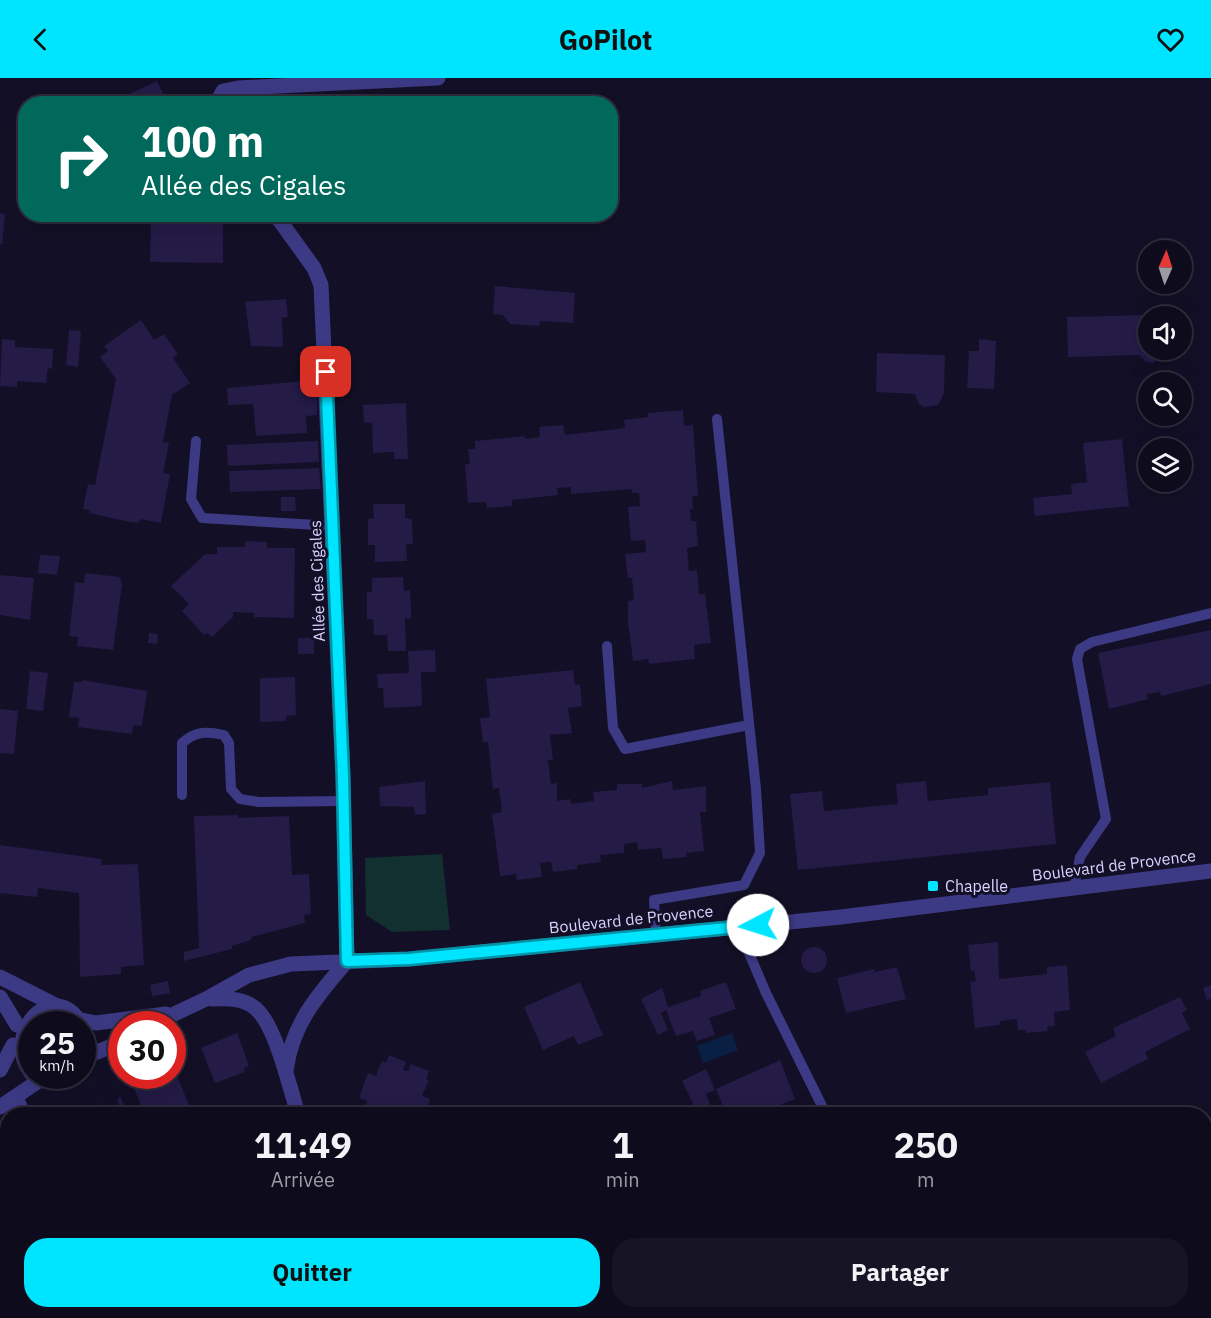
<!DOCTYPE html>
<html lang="fr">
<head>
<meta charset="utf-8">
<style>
  body { margin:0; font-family:"IBM Plex Sans",sans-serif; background:#171425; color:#f1f3f6; height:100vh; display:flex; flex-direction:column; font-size:22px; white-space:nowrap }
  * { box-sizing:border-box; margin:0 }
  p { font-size:20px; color:#9b9ba3 }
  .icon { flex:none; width:33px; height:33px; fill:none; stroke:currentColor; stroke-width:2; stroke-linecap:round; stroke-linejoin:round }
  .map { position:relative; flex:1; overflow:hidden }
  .panel { position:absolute; left:0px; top:1029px; width:1212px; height:212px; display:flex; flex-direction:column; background:#0e0b1c; border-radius:24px 24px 0 0; box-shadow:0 6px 24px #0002,0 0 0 2px #2e2b3b }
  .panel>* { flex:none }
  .hud { position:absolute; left:18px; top:18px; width:600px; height:126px; border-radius:24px; box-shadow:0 6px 24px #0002,0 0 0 2px #2e2b3b; background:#00695c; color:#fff; overflow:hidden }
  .needle { width:39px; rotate:3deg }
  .buttons { position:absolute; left:1138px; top:162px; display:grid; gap:12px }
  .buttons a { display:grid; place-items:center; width:54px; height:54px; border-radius:50%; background:#0e0b1c; box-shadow:0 6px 24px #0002,0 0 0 2px #2e2b3b; font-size:30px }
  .speed { position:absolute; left:18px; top:933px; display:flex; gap:12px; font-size:30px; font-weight:700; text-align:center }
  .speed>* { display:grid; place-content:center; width:78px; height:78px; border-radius:50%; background:#0e0b1c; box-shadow:0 6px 24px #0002,0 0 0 2px #2e2b3b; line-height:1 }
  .speed small { font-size:15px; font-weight:400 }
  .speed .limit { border:9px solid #d22; background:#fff; color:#111 }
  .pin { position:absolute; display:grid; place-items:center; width:51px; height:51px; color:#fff; margin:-26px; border-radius:12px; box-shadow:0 3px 9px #0006 }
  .me { position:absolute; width:66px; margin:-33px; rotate:265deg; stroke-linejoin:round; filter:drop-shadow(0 0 4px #0008) }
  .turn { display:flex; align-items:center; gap:21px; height:126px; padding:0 24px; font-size:27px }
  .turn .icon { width:78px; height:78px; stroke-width:2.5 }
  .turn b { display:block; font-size:42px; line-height:51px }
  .eta { display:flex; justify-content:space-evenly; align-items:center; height:102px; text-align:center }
  .eta b { font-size:36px; font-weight:700; line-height:42px }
  .cta { display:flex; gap:12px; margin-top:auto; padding:12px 24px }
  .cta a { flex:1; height:69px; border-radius:24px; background:#00e5ff; color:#111; font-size:24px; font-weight:700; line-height:69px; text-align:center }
  .cta a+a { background:#171425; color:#f1f3f6 }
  header { display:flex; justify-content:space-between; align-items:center; height:78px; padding:0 24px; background:#00e5ff; color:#111; font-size:27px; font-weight:700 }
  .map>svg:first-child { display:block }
  .green { fill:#12302f }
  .water { fill:#0a1f44 }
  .building { fill:#241b47 }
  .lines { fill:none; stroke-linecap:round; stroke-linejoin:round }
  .lane { stroke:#3d3a85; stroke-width:10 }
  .street { stroke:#3d3a85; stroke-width:15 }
  .route-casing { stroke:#0095a6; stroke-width:15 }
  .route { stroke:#00e5ff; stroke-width:10 }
  .poi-dot { fill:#00e5ff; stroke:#130f26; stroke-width:2 }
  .labels { text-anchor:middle; stroke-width:6; stroke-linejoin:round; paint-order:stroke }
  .street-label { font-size:16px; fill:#d9d4ff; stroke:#130f26 }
  .poi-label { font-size:16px; fill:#d9d4ff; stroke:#130f26; text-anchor:start }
</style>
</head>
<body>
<header><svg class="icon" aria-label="back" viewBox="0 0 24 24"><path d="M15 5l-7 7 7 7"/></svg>GoPilot<svg class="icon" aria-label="heart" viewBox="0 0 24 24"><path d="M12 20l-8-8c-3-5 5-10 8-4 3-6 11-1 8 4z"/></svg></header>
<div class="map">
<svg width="1211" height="1240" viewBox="0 0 1211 1240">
  <rect width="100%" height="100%" fill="#130f26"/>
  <path class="green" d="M442,776L450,852L392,854L366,837L365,780Z"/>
  <path class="water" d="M732,955L738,972L703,985L697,968Z"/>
  <g class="building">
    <path d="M157,3L168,26H129L125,18Z"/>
    <path d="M0,135L5,136L2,166H0Z"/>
    <path d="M151,137L206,140L207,138H223V185L150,184Z"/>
    <path d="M495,208L575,215L573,245L540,243L539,248L510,246L503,237L493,236Z"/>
    <path d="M286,221L288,239L282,240L283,269L251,268L245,224Z"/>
    <path d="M1148,237L1149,272L1159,273V280L1153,285L1146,284L1140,277L1068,279L1067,239Z"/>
    <path d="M141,242L154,262L164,256L178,276L173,280L190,305L172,317L170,327L163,364L169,365L163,395L170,396L161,445L140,441L139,445L130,444L89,435L90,432L83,431L88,406L95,407L116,301L100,279L108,273L104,268Z"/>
    <path d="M69,252L81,253L78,289L66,287Z"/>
    <path d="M2,261L15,262V269L53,271L52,291L48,290L46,305L17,303V309L0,308Z"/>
    <path d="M979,261L996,263L994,311L967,310L969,273H979Z"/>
    <path d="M877,275L945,277L944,315L938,327L924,329L919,326L915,316L876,314Z"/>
    <path d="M317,302V337L306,338L307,355L256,358L253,326L228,327L227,310Z"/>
    <path d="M406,325L408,381H394V374L373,375L372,345L364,344L363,327Z"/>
    <path d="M683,332L684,348L693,347L698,418H692L693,431H690L691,443H696L698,468L687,470L689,493L697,492L699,516H705L711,565L694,567L695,581L649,586L648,581L633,583L628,544V523L634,522L632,500H628L625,476L646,474L645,462L631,463L628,429L640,428L639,415H632V411L571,416V409L557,410L558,417L512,422V428L487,430L486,424L468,425L465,386H470L468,371H475V363L525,358V361L540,359L539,349L563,347L565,357L625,350L624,342L648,339V335Z"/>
    <path d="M1122,361L1129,428L1035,438L1033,420L1072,416L1071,406L1087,404L1083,365Z"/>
    <path d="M318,363L319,384L228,388L227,367Z"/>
    <path d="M319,390L321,411L230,414L229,393Z"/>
    <path d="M281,419H295L296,433H281Z"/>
    <path d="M373,426H405V440L412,441L413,466H406L407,483L375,484V467H368V441L374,440Z"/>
    <path d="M245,463L267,464V470H295L294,540L254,539V535L233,534V539L212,559L207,555L204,557L182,533L189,526L171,508L205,476H217V469H245Z"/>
    <path d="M40,477L60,478L57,497L38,495Z"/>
    <path d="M85,495L120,499L122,507L113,572L77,568L78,559L69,558L75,504L84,505Z"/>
    <path d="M0,497L34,500L30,542L0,537Z"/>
    <path d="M403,499L404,513L410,512L411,527V541L405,540L406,573H388L387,557H374L373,541H367V514H372V500Z"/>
    <path d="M1211,552V606L1161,618L1160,614L1147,616L1148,621L1109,631L1098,575Z"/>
    <path d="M149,555L158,556L157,566L148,565Z"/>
    <rect x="298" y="560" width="16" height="16"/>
    <path d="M435,572L436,594H421L422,628L384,630L383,610H378L377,596L409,595L408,573Z"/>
    <path d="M573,592L575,607L580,606L582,628L568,630L572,655L550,657L553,682H548L551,706L557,705V723L570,721L571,726L594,723L593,714L617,712V706H642V710L672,703L673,712L706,708V734H700L704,773L686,775L687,779L663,781L661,770L638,772L637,764L624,766V775L600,777L601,784L577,787V791L553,794L551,784L540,785L542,799L517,802L516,796L500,798L492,736L502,734L499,710L493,711L488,664H483L480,640L490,639L486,601Z"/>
    <path d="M30,593L48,595L43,633L26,631Z"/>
    <path d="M295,599L296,637L286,638V643L260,644V600Z"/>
    <path d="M82,602L147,613L142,648L133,647L132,656L78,649L79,640L69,639L74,604H82Z"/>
    <path d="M0,631L18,633L14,676L0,675Z"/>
    <path d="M425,703L426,736L415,737L414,729L380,728L379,709Z"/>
    <path d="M926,703L928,723L988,717V710L1050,704L1056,766L798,792L790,716L822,713L824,733L898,726L896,706Z"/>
    <path d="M238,737V740L289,738L292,797L309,796L311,836L304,837L305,845L251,859V862L232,868V871L184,883V874L199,870L194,738Z"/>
    <path d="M0,767L102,781L101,787L138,786L144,887L121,889V896L80,899L79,815L38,810L37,819L0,815Z"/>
    <path d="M998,864L999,901L1047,896V889L1067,887L1070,932L1054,934L1055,948L1047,949L1048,953L1026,955V952H1018L1017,941L1000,943V947L975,950L970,904L976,903L974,892L971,893L968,867Z"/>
    <circle cx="814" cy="882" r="13"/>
    <path d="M897,889L906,921L846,935L837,900L874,891L875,894Z"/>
    <path d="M168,903L170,915L152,918L150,907Z"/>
    <path d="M580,904L603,957L578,967L574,958L543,972L524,929Z"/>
    <path d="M726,904L736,931L709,940L715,957L697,963L693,953L676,958L666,932L661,935L668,952L658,957L641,921L662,910L668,929L701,918L700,913Z"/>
    <path d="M1211,907V921L1207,922L1203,910Z"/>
    <path d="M1180,919L1187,932L1182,935L1190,951L1145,974L1148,981L1101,1005L1085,974L1116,958L1113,950Z"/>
    <path d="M237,955L249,988L244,990L245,994L215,1005L201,970Z"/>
    <path d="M389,977L406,984L403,992L408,993L411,986L429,993L426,1001L429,1002L422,1018L430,1021L426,1036H362L367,1023L359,1020L368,995L376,998L382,983L386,985Z"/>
    <path d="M780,982L795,1021L757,1036H726L716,1011Z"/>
    <path d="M174,990L189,1027L166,1036H140L138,1031L142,1029L133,1008L158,998H172Z"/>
    <path d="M706,991L715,1012L706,1016L712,1031L698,1036L682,1003Z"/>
    <path d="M120,1018L126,1031L121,1033L117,1022Z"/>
    <path d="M1204,1149L1211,1159V1240H1163L1158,1233H1204Z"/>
    <path d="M0,1213L4,1217L6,1229L0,1237Z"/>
    <path d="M150,1233H189L192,1240H152Z"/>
    <path d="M228,1233H278L281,1240H231Z"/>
    <path d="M312,1233H346L349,1240H315Z"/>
    <path d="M691,1233H731L742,1237L741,1240H690Z"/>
    <path d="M993,1233H1069L1075,1240H984Z"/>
  </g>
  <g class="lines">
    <g class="lane">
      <path d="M196,363L191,421L202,440L333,448"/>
      <path d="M607,568L613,650L625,671L749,647"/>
      <path d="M182,717V665C196,653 207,653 224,657L229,665L231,711L240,721L259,724L344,723"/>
      <path d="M1074,809L1080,779L1106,741L1077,581L1080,571L1092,564L1211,535"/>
      <path d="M738,849L766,915L826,1036"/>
      <path d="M656,857L654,822L744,807L760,775L756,711L717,341"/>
    </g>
    <g class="street">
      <path d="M216,26L223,13L238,10L438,0"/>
      <path d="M275,136L314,190L321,207L343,699L347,883"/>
      <path d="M0,899L59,929"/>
      <path d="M0,919L17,947"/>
      <path d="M212,921C228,920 248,920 260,935C277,955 290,1010 298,1036"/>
      <path d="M77,941L96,945L166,936"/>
      <path d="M153,946L206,921L249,897L291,886L409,881L841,839L1211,793"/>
      <path d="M82,950L86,967L82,980"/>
      <path d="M82,980L122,964"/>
      <path d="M0,992L13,967"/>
      <path d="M286,993C292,946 317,918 347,883"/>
      <path d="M32,996C0,957 53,898 81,946"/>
      <path d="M36,998L55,1001L65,998"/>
      <path d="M16,1019L23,1036"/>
      <path d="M0,1029L43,1000"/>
      <path d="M112,1233L115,1240"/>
      <path d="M382,1233L385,1240"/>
    </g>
  </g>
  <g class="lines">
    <g class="route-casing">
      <path id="route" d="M326,294L343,699L347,883L409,881L758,847"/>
    </g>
    <use href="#route" class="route"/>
  </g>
  <rect class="poi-dot" x="927" y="802" width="12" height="12" rx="3"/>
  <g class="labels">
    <g class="street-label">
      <text transform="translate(317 503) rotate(-92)" y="6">Allée des Cigales</text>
      <text transform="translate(1114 787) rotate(-7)" y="6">Boulevard de Provence</text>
      <text transform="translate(631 841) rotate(-6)" y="6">Boulevard de Provence</text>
    </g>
    <g class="poi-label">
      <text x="945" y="814">Chapelle</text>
    </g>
  </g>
</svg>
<div class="buttons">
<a><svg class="needle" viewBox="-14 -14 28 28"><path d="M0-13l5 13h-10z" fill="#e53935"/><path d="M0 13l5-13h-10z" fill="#9b9ba3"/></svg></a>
<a><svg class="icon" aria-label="sound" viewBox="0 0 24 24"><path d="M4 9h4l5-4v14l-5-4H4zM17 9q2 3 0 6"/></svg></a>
<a><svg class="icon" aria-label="search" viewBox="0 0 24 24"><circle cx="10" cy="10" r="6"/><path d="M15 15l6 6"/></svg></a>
<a><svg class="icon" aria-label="layers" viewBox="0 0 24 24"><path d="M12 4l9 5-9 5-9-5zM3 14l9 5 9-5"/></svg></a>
</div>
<div class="speed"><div>25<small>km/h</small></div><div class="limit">30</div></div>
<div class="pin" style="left:326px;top:294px;background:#d93025"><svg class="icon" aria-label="arrive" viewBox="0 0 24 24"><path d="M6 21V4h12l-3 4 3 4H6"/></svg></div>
<svg class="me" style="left:758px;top:847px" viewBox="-20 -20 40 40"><circle r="19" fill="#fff"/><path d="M0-13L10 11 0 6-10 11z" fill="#00e5ff"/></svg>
<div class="hud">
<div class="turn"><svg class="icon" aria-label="right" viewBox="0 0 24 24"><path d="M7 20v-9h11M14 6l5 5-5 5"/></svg><div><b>100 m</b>Allée des Cigales</div></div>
</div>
<section class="panel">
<div class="eta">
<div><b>11:49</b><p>Arrivée</p></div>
<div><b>1</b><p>min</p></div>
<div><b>250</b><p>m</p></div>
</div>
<div class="cta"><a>Quitter</a><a>Partager</a></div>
</section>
</div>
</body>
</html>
